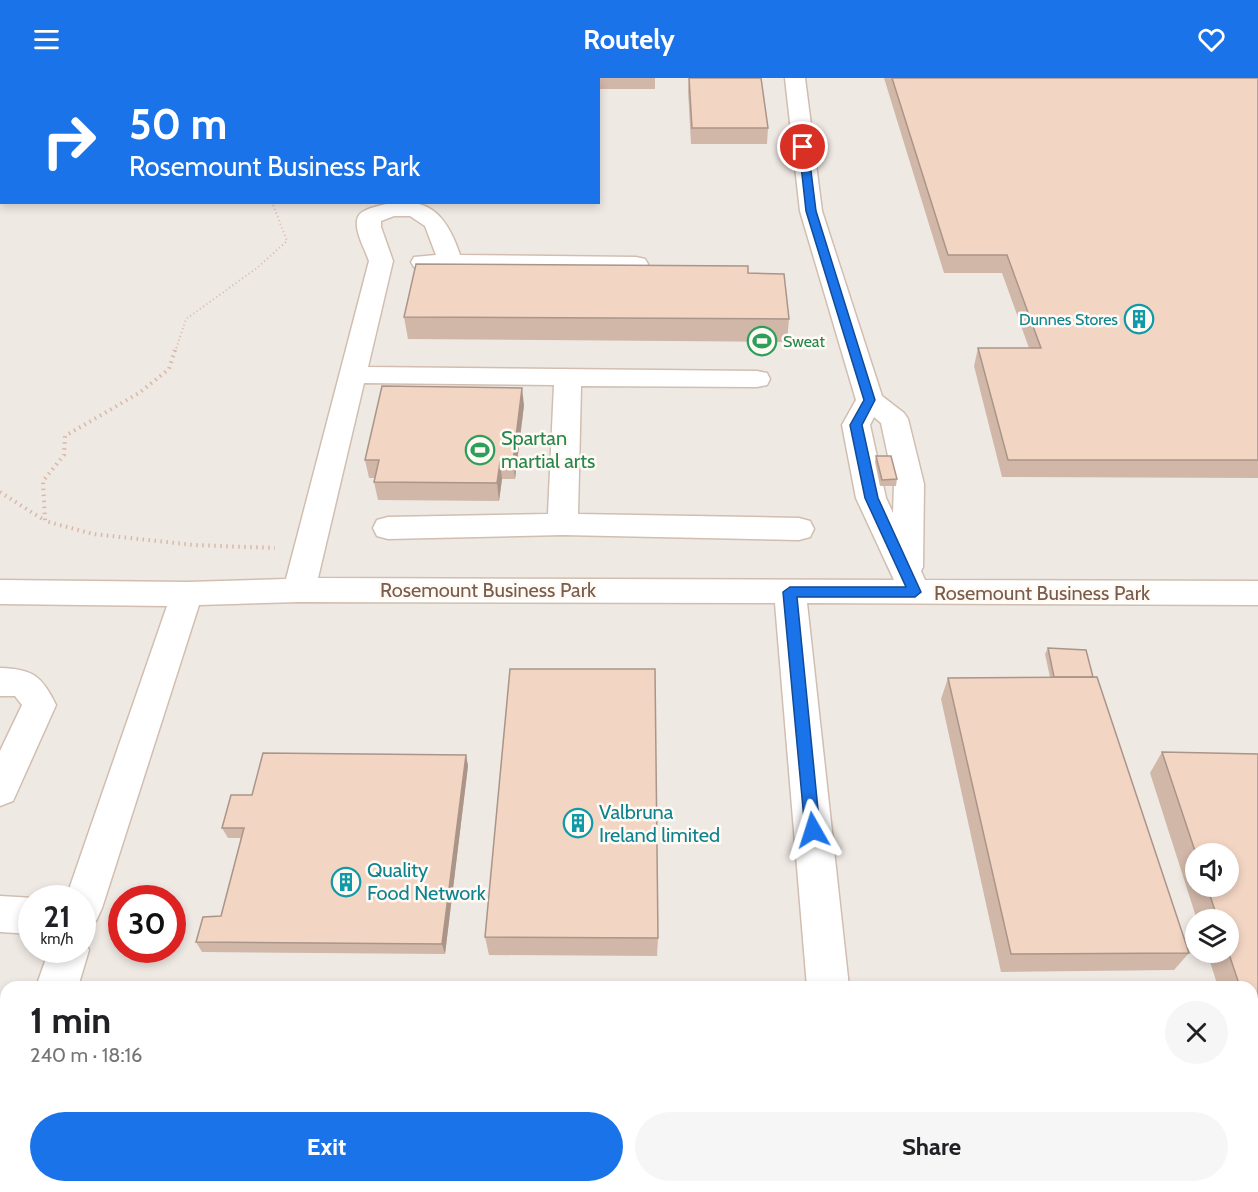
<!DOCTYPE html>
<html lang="en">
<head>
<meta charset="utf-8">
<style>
  body { margin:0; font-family:Cabin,sans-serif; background:#f6f6f6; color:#202124; height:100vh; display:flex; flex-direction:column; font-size:22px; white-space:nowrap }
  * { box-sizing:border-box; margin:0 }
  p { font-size:20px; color:#757577 }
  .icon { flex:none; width:33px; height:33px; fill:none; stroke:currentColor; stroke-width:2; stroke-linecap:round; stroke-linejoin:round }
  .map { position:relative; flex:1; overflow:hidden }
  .sheet { position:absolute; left:0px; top:903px; width:1258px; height:212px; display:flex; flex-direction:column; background:#fff; border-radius:18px 18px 0 0; box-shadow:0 3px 9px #0003 }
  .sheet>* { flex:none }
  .hud { position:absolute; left:0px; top:0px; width:600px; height:126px; box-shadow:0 3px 9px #0003; background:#1a73e8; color:#fff; overflow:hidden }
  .controls { position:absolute; left:1185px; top:765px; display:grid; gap:12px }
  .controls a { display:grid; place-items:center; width:54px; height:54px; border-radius:50%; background:#fff; box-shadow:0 3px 9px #0003; font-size:30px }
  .speed { position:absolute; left:18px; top:807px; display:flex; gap:12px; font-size:30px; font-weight:700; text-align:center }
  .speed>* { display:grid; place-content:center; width:78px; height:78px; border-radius:50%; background:#fff; box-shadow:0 3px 9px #0003; line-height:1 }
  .speed small { font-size:15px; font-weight:400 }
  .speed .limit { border:9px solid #d22; background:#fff; color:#111 }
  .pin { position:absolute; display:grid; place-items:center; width:51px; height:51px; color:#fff; margin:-26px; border:3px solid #fff; border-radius:50%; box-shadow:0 2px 6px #0007 }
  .me { position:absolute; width:66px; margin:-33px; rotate:354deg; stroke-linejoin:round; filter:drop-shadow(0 0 4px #0008) }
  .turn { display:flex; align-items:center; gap:21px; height:126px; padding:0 30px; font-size:27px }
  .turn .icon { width:78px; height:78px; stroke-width:2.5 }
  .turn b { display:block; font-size:42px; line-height:51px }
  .round { display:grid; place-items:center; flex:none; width:63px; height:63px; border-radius:32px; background:#f6f6f6 }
  .summary { display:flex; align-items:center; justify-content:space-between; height:102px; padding:0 30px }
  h1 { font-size:36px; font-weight:700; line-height:45px }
  .cta { display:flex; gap:12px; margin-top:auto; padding:12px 30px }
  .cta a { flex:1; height:69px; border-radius:36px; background:#1a73e8; color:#fff; font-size:24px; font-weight:700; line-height:69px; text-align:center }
  .cta a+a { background:#f6f6f6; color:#202124 }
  header { display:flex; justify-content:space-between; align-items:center; height:78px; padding:0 30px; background:#1a73e8; color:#fff; font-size:27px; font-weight:700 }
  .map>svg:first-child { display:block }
  .industrial { fill:#efe9e4; fill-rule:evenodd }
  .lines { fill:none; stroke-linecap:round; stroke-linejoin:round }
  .minor-casing { stroke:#d1beb0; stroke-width:3 }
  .path-far1 { stroke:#d9b8a5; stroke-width:2; stroke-dasharray:1 3; stroke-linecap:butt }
  .path { stroke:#d9b8a5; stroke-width:4; stroke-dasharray:1.5 4.5; stroke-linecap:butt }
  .minor { fill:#fff; fill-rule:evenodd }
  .wall { fill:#d1b7a8; fill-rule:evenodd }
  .shaded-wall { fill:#aa9588 }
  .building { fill:#f3d5c3; stroke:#aa9588; stroke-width:1.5 }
  .route { fill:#1a73e8; stroke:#114b97; stroke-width:1.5 }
  .labels { text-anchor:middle; stroke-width:5; stroke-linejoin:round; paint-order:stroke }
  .far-culture-label { font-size:16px; fill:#0d838f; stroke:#fffaf3; text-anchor:end }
  .far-leisure-label { font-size:16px; fill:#27864d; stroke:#fffaf3; text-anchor:start }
  .leisure-label { font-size:20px; fill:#27864d; stroke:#fffaf3; text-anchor:start }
  .street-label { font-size:20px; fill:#7a5c4d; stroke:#fffaf3 }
  .culture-label { font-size:20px; fill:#0d838f; stroke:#fffaf3; text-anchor:start }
</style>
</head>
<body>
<header><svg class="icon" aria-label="menu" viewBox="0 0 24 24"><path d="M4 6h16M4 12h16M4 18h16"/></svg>Routely<svg class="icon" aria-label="heart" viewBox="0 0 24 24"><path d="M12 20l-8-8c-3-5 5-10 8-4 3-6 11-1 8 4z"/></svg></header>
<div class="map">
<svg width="1258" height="1114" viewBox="0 0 1258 1114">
  <rect width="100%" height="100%" fill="#fdf6ec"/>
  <g class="industrial">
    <path d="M121,0H385L389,1H118Z"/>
    <path d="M456,0H1258V1114H0V58L2,124H598V2L450,1ZM1196,776H1228V808H1196ZM32,820H82V872H32ZM122,820H172V872H122ZM1196,842H1228V874H1196ZM6,909H1252V1108H6Z"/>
  </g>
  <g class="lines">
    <g class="minor-casing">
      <g id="minor">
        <path d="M785,0H805L822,133L882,318L904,335L908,341L924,406L923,489L921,493L925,502L1258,503V527L807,525L849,909H807L775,525L299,524L199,527L102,830L96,843L82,848V820H66L167,528L0,526V502L187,504L286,501L369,183C365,171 353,151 358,139C361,132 372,130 378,128C425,115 446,134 460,177L636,179L645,181L648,186L645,191L636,193L423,191L414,189L411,184L414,179L436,177L425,148L410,138H394L381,143V149L393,183L368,289L757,293L767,295L770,301L767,307L757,309L581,308L578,436L799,440L810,443L814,451L810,459L799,462L563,457L388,461L377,458L373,450L377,442L388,439L548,436L554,307L364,305L318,500L894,502L856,420L842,347L856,322L800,133ZM874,339L881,345L894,406L893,435L886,420L870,347Z"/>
        <path d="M0,590C33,591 42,598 56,627L13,723L0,728V673L22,627L15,618H0Z"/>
        <path d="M0,818L34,820H32V856L0,854Z"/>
        <path d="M82,858L89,872L78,909H36L49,872H82Z"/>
        <path d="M6,988V1085L0,1088V989Z"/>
        <path d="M825,1108H871L872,1114H826Z"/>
      </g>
    </g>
    <path class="path-far1" d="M175,274L186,241L257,190L287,163L272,124"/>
    <g class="path">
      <path d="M175,272L169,291L139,315L65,358L64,377L43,403L45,443L93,456L194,467L275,470"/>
      <path d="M0,414L44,442"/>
    </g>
    <use href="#minor" class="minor"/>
  </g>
  <g class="wall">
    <path d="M596,0H655V11H598V2H596Z"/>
    <path d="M689,0L768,50L767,66H691L688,13Z"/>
    <path d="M884,0H1258V400L1002,399L974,288L978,270H1029L1002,195H944Z"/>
    <path d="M748,195L789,241L787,264L408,261L404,239Z"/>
    <path d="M524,327L515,401H502L499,423L378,422L374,404L375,400H369L365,382Z"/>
    <path d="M876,378L897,401L896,408H880L875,384Z"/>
    <path d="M1048,570L1093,599L1189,875L1174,892L1001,894L941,621L948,600L1050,599L1045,576Z"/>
    <path d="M1162,674L1258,676V1035L1252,1017V909H1218L1207,874H1228V842H1197L1150,695ZM1196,776H1228V808H1196Z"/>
    <path d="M466,677L468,688L445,876L202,874L196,864L221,838L241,760H228L222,750L252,717Z"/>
    <path d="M485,859L658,860L657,878L489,877Z"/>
    <path d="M1049,1108H1252L1258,1114H1050Z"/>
  </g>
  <g class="shaded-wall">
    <path d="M522,310L524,327L515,401L513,383Z"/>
    <path d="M500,384L502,401L499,423L497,405Z"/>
    <path d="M466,677L468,688L445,876L442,866Z"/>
    <path d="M421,1108H429L428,1114H420Z"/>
  </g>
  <g class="building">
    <path d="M689,0H761L768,50H692Z"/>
    <path d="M892,0H1258V382H1008L978,270H1041L1007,177H948Z"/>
    <path d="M416,186L748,188V195L784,196L789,241L404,239Z"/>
    <path d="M382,308L522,310L513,383L500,384L497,405L374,404L379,382H365Z"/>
    <path d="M876,378H891L897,401L882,402Z"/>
    <path d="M1048,570L1086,572L1093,599H1054Z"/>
    <path d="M510,591H655L658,860L485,859Z"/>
    <path d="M1097,599L1189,875L1011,876L948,600Z"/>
    <path d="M1162,674L1258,676V962L1252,946V909H1240L1228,873V842H1218L1207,808H1228V776H1196Z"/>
    <path d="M263,675L466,677L442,866L196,864L203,839L221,838L244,750H222L231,717H252Z"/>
    <path d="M481,905L660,906V909H480Z"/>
    <path d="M1252,1088L1258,1105V1114H1066L1065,1108H1252Z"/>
    <path d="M160,1108H421L420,1114H158Z"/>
    <rect x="461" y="1108" width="200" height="6"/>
  </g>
  <path class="route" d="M803,66L808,69L816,133L875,322L862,347L878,420L921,514L915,519H797L820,752L818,757L813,759L807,757L805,752L783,514L790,509H906L865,420L850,347L864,322L806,133L799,69Z"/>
  <defs>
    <g id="building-ring" transform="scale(1.5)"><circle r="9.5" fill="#fffaf3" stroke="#0f9aa8" stroke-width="1.5"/><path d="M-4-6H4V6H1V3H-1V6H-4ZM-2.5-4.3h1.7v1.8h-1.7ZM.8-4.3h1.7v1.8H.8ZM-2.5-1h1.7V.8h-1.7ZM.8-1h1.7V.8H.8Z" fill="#0f9aa8"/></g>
    <g id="stadium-ring" transform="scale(1.5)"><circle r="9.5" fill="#fffaf3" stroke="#2e9e5b" stroke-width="1.5"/><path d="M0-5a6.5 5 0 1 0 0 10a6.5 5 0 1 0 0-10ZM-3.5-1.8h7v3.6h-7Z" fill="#2e9e5b"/></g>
  </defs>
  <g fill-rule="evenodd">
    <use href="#building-ring" x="1139" y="241"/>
    <use href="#stadium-ring" x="762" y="263"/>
    <use href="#stadium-ring" x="480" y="372"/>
    <use href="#building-ring" x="578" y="745"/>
    <use href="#building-ring" x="346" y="804"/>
  </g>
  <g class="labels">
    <g class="far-culture-label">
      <text x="1118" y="247">Dunnes Stores</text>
    </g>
    <g class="far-leisure-label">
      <text x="783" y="269">Sweat</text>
    </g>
    <g class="leisure-label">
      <text x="501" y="367">Spartan<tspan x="501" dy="23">martial arts</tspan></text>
    </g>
    <g class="street-label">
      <text x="488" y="519">Rosemount Business Park</text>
      <text x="1042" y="522">Rosemount Business Park</text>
    </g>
    <g class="culture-label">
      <text x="599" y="741">Valbruna<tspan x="599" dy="23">Ireland limited</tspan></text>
      <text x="367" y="799">Quality<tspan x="367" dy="23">Food Network</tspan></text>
    </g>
  </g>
</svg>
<div class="controls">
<a><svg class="icon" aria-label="sound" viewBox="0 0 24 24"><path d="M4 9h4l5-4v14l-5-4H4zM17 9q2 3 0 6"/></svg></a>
<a><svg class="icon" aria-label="layers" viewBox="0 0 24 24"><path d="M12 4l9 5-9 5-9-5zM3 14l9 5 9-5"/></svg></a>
</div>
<div class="speed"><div>21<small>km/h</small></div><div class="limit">30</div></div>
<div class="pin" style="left:803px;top:69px;background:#d93025"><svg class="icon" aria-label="arrive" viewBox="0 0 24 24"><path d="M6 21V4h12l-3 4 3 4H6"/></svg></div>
<svg class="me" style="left:813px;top:752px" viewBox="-20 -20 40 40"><path d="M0-17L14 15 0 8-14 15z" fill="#1a73e8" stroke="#fff" stroke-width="4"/></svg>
<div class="hud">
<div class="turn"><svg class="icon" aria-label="right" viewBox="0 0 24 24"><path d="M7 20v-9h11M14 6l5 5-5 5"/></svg><div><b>50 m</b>Rosemount Business Park</div></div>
</div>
<section class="sheet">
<div class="summary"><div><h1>1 min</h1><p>240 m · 18:16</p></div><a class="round"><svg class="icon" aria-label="close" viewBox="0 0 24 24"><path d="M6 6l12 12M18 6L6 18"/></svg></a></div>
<div class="cta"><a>Exit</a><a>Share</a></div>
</section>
</div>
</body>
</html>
